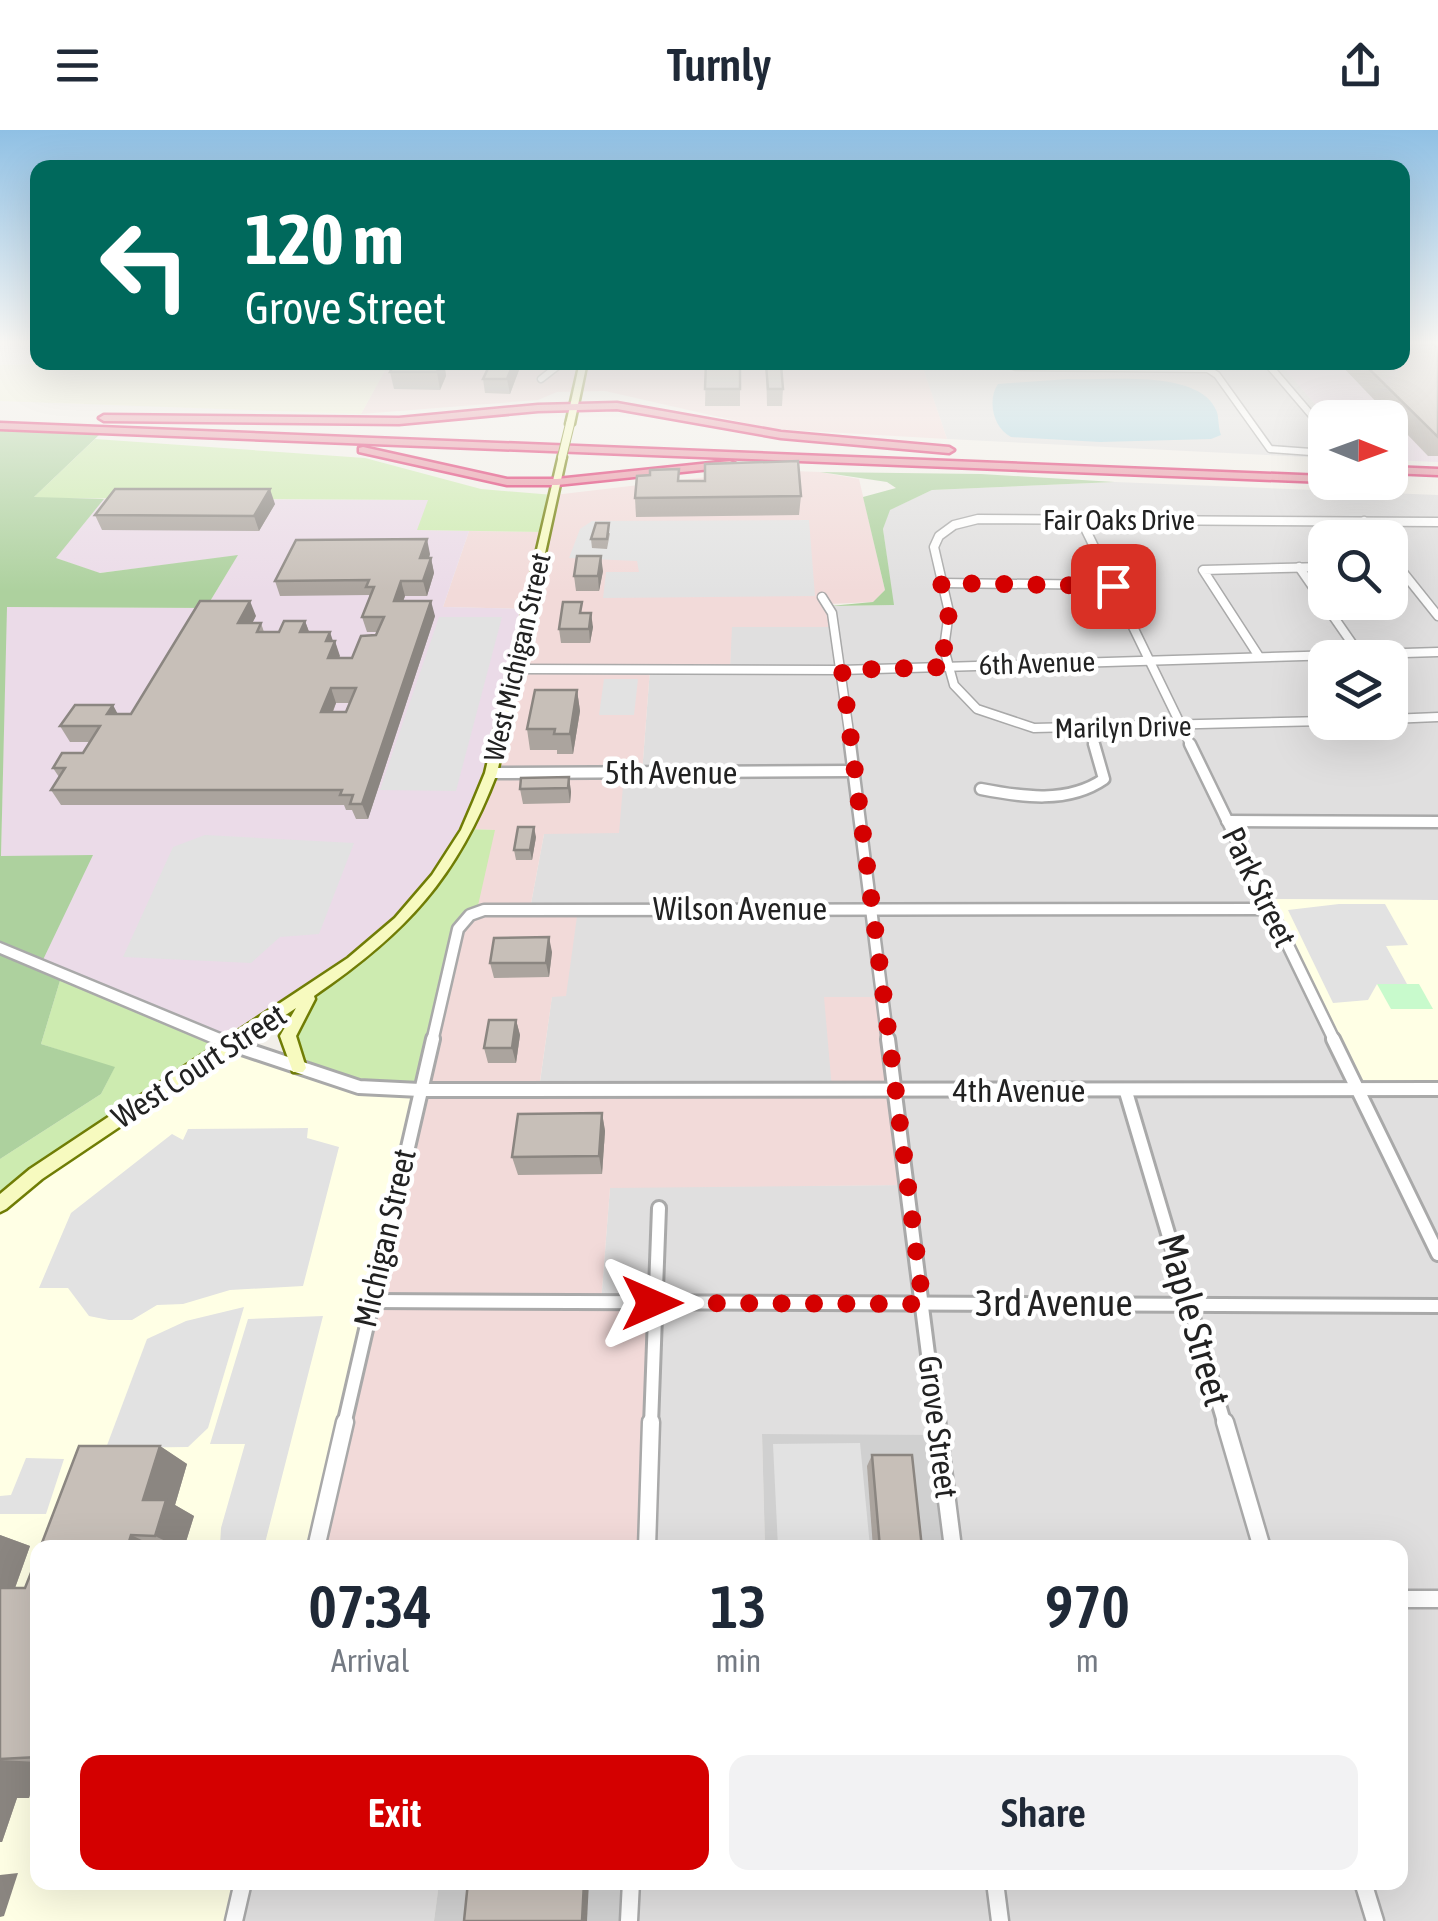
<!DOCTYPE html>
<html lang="en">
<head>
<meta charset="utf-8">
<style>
  body { margin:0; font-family:"Asap Condensed",sans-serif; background:#f2f2f3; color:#1f2937; height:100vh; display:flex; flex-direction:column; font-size:38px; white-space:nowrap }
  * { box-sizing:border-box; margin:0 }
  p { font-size:32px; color:#747a83 }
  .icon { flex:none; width:55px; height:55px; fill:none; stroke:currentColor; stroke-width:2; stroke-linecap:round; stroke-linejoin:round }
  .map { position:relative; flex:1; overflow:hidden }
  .side { position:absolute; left:30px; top:1410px; width:1378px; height:350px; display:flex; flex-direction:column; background:#fff; border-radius:20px; box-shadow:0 10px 40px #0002 }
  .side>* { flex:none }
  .guide { position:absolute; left:30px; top:30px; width:1380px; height:210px; border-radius:20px; box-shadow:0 10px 40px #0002; background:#00695c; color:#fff; overflow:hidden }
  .needle { width:65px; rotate:91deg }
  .controls { position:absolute; left:1308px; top:270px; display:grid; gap:20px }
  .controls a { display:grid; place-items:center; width:100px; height:100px; border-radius:20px; background:#fff; box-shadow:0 10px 40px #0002; font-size:50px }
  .pin { position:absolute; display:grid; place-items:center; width:85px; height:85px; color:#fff; margin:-42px; border-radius:20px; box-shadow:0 5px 15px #0006 }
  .me { position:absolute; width:110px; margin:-55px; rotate:90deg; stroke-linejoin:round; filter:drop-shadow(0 0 8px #0008) }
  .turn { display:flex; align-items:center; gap:35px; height:210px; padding:0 50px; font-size:45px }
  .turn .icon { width:130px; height:130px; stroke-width:2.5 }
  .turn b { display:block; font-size:70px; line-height:85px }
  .eta { display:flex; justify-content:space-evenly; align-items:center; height:170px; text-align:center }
  .eta b { font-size:60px; font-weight:600; line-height:70px }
  .action { display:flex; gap:20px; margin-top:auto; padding:20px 50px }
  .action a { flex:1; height:115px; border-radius:20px; background:#d40000; color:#fff; font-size:40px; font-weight:600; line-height:115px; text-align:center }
  .action a+a { background:#f2f2f3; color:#1f2937 }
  header { display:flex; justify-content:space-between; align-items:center; height:130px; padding:0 50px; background:#fff; font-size:45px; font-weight:600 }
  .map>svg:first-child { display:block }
  .residential { fill:#e0dfdf; fill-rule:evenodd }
  .commercial { fill:#f2dad9 }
  .industrial { fill:#ebdbe8 }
  .education { fill:#ffffe5 }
  .religious { fill:#d0d0d0 }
  .farmland { fill:#eef0d5 }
  .grass { fill:#cdebb0 }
  .forest { fill:#add19e }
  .park { fill:#c8facc }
  .parking { fill:#e2e2e2 }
  .water { fill:#aad3df }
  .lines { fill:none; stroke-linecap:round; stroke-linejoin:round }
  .minor-far4-casing { stroke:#a9a9a9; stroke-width:9 }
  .minor-far3-casing { stroke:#a9a9a9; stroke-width:11 }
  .minor-far2-casing { stroke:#a9a9a9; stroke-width:15 }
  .minor-far1-casing { stroke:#a9a9a9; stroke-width:18 }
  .minor-casing { stroke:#a9a9a9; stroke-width:21 }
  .tertiary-casing { stroke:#a9a9a9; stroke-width:5 }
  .secondary-casing { stroke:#707d05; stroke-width:5 }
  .motorway-casing { stroke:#dc2a67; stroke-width:5 }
  .minor-far4 { stroke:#fff; stroke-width:6 }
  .minor-far3 { stroke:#fff; stroke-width:8 }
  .minor-far2 { stroke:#fff; stroke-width:10 }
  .minor-far1 { stroke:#fff; stroke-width:12 }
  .minor { stroke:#fff; stroke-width:16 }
  .tertiary { fill:#fff; fill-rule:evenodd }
  .secondary { fill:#f7fabf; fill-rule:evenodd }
  .motorway { fill:#e892a2; fill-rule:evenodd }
  .secondary-bridge-casing { stroke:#707d05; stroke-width:10; stroke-linecap:butt }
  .secondary-bridge { stroke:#f7fabf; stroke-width:8 }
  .wall { fill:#aba49e; fill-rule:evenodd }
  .shaded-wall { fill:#8b8681 }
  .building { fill:#c7bfb8; stroke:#8b8681; stroke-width:2.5; fill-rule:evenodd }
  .route { stroke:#d40000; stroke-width:18; stroke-dasharray:0 32.4 }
  .labels { text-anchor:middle; stroke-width:9; stroke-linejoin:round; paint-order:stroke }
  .far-street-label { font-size:28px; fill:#222; stroke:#fff }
  .street-label { font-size:32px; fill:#222; stroke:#fff }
  .near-street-label { font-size:38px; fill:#222; stroke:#fff }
</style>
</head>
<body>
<header><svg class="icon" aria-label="menu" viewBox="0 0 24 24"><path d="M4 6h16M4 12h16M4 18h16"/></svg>Turnly<svg class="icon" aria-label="share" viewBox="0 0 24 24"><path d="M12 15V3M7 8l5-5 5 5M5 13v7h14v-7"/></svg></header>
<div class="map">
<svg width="1438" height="1791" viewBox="0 0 1438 1791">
  <rect width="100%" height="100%" fill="#f2efe9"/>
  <g class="residential">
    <path d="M921,233H1280L1326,287L1325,328L947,309Z"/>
    <path d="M1115,352L1438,365V770L1267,769L1438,959V1791H629L631,1753L1400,1752V1418L953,1417L762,1305L765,1417H647L601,1173L610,1057L907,1055L832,960L539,959L552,866H566L530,779L544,704L624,643H642L650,539L730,538L731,497H833L830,476L893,475L883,399L889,380L932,360ZM1325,408H1390V472H1325ZM1325,528H1390V592H1325Z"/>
    <path d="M243,1753H439L434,1791H234Z"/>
  </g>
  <g class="commercial">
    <path d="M921,232L947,309L772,299L605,261L557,262L538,270L361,284L389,233Z"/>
    <path d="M767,340L820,342L859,349L885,460L874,472L829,474L834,497H732L730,539H650L642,643L624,644L619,703L544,704L530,779H578L566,866L552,867L539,958L832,959L824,867H883L908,1055L610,1058L601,1172L652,1173L647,1417L316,1418L458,799L494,700L468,699L528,479L443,477L469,401L545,402L554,365Z"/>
  </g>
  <g class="industrial">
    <path d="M1403,212H1438V332L1390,330V288L1326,287L1280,233L1402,232Z"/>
    <path d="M104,369L429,370L418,400L469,401L443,477L529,479L479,677L398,797L230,914L41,835L1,726L6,477L206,478L237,426L99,443L55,428Z"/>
  </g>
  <g class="education">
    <path d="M1266,769L1438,770V959L1358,961Z"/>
    <path d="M230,914L420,960L316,1417L38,1418V1752L243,1753L234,1791H0V1074Z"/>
  </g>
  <g class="religious">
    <path d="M762,1304L939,1305L953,1417H765Z"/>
    <path d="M439,1753H631L629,1791H434Z"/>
  </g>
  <path class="farmland" d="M80,233H389L361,284L0,271V235Z"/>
  <g class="grass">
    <path d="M95,309L365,328L481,359L554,365L546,402L417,400L428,370L33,368Z"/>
    <path d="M468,699L495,700L477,780L465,787L420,960L359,957L298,938C262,867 365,836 400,794C425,764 446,730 468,699Z"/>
    <path d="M62,844L230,914L0,1074V1029L101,964L114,938L41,914Z"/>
  </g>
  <g class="forest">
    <path d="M0,300L100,304L34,367L104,369L56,428L100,443L238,425L206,478L7,477L1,726L93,725L41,834L62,844L41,914L115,937L101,964L0,1029Z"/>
    <path d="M820,342L981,344L1115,352L932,360L890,380L883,399L894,475L830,476L873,472L885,460L863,367L896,358L887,352Z"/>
  </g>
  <path class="park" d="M1377,854H1419L1433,879H1391Z"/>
  <g class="parking">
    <path d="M809,390L815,466L603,468L606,442H639L637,431L569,428L580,399L592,391Z"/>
    <path d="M439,487H502L456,661L380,660Z"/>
    <path d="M604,549H638L634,585H599Z"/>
    <path d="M205,705L354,713L319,804L280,807L251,833L123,827L173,717Z"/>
    <path d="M1339,774H1385L1408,815L1386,816L1407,854H1377L1368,870L1333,873L1288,780Z"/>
    <path d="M308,998L307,1008L339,1017L303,1156L230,1160L183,1174L157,1175L132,1190H109L89,1186L68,1158H39L71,1083L172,1004L183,1010L188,999Z"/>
    <path d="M244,1177L208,1298L188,1317L106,1318L147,1209L186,1191Z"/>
    <path d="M323,1186L264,1417L220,1416L221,1398L245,1314H210L248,1189Z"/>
    <path d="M860,1313L870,1417H778L773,1314Z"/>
    <path d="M26,1328L64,1329L46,1384H0V1366L11,1365Z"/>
  </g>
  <path class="water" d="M1068,249C1107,251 1201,238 1217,282C1219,289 1218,297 1221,305L1211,309L1100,312L1011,307C993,298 987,270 998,254Z"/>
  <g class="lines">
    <g class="minor-far4-casing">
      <g id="minor-far4">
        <path d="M1004,232L1016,237L1208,239L1217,245L1270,319L1325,323"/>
        <path d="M1266,232L1325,301"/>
        <path d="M541,249L563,232"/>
      </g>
    </g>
    <g class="minor-far3-casing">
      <g id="minor-far3">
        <path d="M1081,390L1191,616"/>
        <path d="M1364,391L1376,408"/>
        <path d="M1390,426L1438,486"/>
        <path d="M1299,437L1358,522"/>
        <path d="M941,453L1113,455"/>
        <path d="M822,467L832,483L851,616"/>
        <path d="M1258,525L1203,440L1325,437"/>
        <path d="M516,539L841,540L1438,522"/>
        <path d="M1390,589L1438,587"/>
        <path d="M1325,591L1034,598L977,579L954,555L949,537L944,518L949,482L934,417L939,406L954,395L978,389L1438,392"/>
        <path d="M1088,599L1095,616"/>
      </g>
    </g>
    <g class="minor-far2-casing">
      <g id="minor-far2">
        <path d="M850,614L888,912"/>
        <path d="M1190,614L1335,912"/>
        <path d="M491,643L852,641"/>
        <path d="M981,659C1022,667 1068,674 1104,649L1094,614"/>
        <path d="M1227,691L1438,692"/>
        <path d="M432,912L458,799L470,785L484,780L1270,779"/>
      </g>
    </g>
    <g class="minor-far1-casing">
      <g id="minor-far1">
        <path d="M888,909L937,1295"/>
        <path d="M1333,909L1438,1124"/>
        <path d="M230,914L359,957L420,960L1438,959"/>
        <path d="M1126,962L1225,1295"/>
        <path d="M370,1171L1438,1176"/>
        <path d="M344,1295L433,909"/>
        <path d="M651,1295L659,1078"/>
      </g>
    </g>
    <g class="minor-casing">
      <g id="minor">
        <path d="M937,1292L953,1418"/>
        <path d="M1225,1292L1262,1418"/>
        <path d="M316,1418L345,1292"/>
        <path d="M647,1418L651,1292"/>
        <path d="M1400,1469H1438"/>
        <path d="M995,1752L1000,1791"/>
        <path d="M1363,1752L1375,1791"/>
        <path d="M234,1791L243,1752"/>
        <path d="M629,1791L631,1752"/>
      </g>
    </g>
    <g class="tertiary-casing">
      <path id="tertiary" d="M0,813L235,910L237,914L235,918H225L0,823Z"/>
    </g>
    <g class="secondary-casing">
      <g id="secondary">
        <path d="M580,232H587L574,294L570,296L566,294Z"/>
        <path d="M559,325L566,327L497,643C457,748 406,803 314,866L315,869L296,906L306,938L303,942H293L280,906L296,878L42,1049L6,1079L0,1082V1064L30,1039L348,828L395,788L432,745L461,700L473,672L485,643Z"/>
      </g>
    </g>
    <g class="motorway-casing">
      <g id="motorway">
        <path d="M617,273L781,302L949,317L954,320L949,323L781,308L617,279L538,281L399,294L104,291L99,288L104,285L399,288L538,275Z"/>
        <path d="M0,293L1325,346V352L0,299Z"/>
        <path d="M363,317L507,349H557L730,331L736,334L730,337L557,355H507L359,322V318Z"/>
        <path d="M1390,337L1438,339V345L1390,343Z"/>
      </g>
    </g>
    <use href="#minor-far4" class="minor-far4"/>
    <use href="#minor-far3" class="minor-far3"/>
    <use href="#minor-far2" class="minor-far2"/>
    <use href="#minor-far1" class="minor-far1"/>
    <use href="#minor" class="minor"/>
    <use href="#tertiary" class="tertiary"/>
    <use href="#secondary" class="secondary"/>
    <use href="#motorway" class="motorway"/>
    <g class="secondary-bridge-casing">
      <path id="secondary-bridge" d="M562,327L570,294"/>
    </g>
    <use href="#secondary-bridge" class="secondary-bridge"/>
  </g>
  <g class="wall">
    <path d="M1438,218V326H1428L1338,232H1402Z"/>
    <path d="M395,232H444L446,246L440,260L394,259L390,242Z"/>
    <path d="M491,232H522L510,264L485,263L483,249Z"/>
    <path d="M706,232H740V276H705Z"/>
    <path d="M766,235L783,259L782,276H767Z"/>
    <path d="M679,351L801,366L799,385L636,387L635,368Z"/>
    <path d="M275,374L259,401L102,400L95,385Z"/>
    <path d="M610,403L607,419L592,418L591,409Z"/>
    <path d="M430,424L429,428H431L434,443L427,466H405L403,471L435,486L368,689H356L352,680H346L344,675H61L51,660L59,647L53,638L83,623L90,612H70L60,596L118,584H131L256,486L252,493H261L264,502H279L305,491L309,502L335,511L339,528H352L376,505L378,502H367L362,487L370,469L369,465L280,466L275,451ZM336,573H350L346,582H333Z"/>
    <path d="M603,441L599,461H576L574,446Z"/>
    <path d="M583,483L593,497L590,513H561L559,499Z"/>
    <path d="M577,560L580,581L573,624H557V620H530L527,599Z"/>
    <path d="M569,647L571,662L570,673L523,674L520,659Z"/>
    <path d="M536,707L532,730H516L514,720Z"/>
    <path d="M552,822L549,847L494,848L490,833Z"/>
    <path d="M516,890L520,905L516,933H488L484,918Z"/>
    <path d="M602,983L605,1001L602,1044L518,1045L512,1027Z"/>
    <path d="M160,1316L187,1334L175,1375L194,1386L184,1418H40Z"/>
    <path d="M872,1325L922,1418H873L867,1336Z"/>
    <path d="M0,1405L30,1416L15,1458H25L38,1425V1639L29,1668H17L2,1712H0Z"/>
  </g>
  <g class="shaded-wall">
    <path d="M441,232H444L446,246L440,260L437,242Z"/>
    <path d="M514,232H522L510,264L507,249Z"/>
    <path d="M270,359L275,374L259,401L254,386Z"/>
    <path d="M427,409L430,424L424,443L420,428Z"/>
    <path d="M601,426L603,441L599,461L598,446Z"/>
    <path d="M431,428L434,443L427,466L423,451Z"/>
    <path d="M401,451L405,466L398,486L394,471Z"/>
    <path d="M250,471L256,486L244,509L238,493Z"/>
    <path d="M431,471L435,486L368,689L362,674Z"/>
    <path d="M591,483L593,497L590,513L589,499Z"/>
    <path d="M305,491L311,507L300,502Z"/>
    <path d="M330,502L334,514L335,511L340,526L333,543L328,528L326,511Z"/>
    <path d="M331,558L336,573L326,598L321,582Z"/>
    <path d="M577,560L580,581L573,624L570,604Z"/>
    <path d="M113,575L121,590L107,584Z"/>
    <path d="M569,647L571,662L570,673L568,658Z"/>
    <path d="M534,697L536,707L532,730L530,720Z"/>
    <path d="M549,807L552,822L549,847L546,833Z"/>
    <path d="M516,890L520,905L516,933L512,918Z"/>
    <path d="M602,983L605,1001L602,1044L599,1026Z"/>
    <path d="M160,1316L187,1334L175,1375L194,1386L184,1418H180L155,1406L143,1370Z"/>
    <path d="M0,1405L30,1416L11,1469L0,1466Z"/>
    <path d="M131,1405L159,1418H127Z"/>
    <path d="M0,1630L38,1632V1639L29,1668H17L2,1712H0Z"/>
    <path d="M18,1743L4,1786L0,1787V1745Z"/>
    <path d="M584,1752H589L587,1791H582Z"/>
  </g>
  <g class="building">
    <path d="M1402,211H1431L1438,218V307L1362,232H1402Z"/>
    <path d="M395,232H441L437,242H390Z"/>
    <path d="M491,232H514L507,249H483Z"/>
    <path d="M706,232H740V259H705Z"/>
    <path d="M766,235H781L783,259H768Z"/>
    <path d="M798,331L801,366L635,368L637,346L650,345V340L679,339L678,351H705V334Z"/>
    <path d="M115,359H270L254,386L95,385Z"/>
    <path d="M596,393H609L607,409H591Z"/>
    <path d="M427,409L420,428H431L423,451H401L394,471H431L362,674H350L353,665H340L342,660H51L65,638H53L62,623H83L100,596H60L75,575H113L107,584H131L200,471H250L238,493H261L257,502H279L284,491H305L300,502H330L326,511H335L328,528H352L361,506L376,505L384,487H362L374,457H366L369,450L275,451L296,410ZM331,558H356L346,582H321Z"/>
    <path d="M577,426H601L598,446H574Z"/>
    <path d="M563,472H582L580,483H591L589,499H559Z"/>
    <path d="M535,560H577L570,604H554L555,599H527Z"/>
    <path d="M569,647L568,658L520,659L521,648Z"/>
    <path d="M518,697H534L530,720H514Z"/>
    <path d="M549,807L546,833H490L494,808Z"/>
    <path d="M489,890H516L512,918H484Z"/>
    <path d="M602,983L599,1026L512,1027L518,984Z"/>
    <path d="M79,1316H160L143,1370H166L155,1406L131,1405L127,1418H40Z"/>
    <path d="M872,1325H912L922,1418H880Z"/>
    <path d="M38,1425V1627L0,1629V1458H25Z"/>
    <path d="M468,1752H584L582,1791H464Z"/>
  </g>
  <linearGradient id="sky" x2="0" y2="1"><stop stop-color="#8fc0e4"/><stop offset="0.46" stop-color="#f9f8f5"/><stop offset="1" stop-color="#f9f8f5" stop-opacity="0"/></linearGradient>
  <rect width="1438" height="462" fill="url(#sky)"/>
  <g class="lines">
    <path class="route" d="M652,1173L923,1174L842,540L949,537L944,518L949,482L941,453L1113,456"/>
  </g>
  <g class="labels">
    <g class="far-street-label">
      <text x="1119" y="400">Fair Oaks Drive</text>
      <text transform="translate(517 527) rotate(-77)" y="10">West Michigan Street</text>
      <text transform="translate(1037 533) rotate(-2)" y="10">6th Avenue</text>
      <text transform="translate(1123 597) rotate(-1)" y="10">Marilyn Drive</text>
    </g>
    <g class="street-label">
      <text x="671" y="654">5th Avenue</text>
      <text transform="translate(1259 757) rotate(64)" y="11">Park Street</text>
      <text x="740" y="790">Wilson Avenue</text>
      <text transform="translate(199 936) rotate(-33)" y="11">West Court Street</text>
      <text x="1019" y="972">4th Avenue</text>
      <text transform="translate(385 1108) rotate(-77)" y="11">Michigan Street</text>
      <text transform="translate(938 1297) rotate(83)" y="11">Grove Street</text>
    </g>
    <g class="near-street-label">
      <text x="1054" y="1186">3rd Avenue</text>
      <text transform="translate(1194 1190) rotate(74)" y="13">Maple Street</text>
    </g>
  </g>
</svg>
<div class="controls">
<a><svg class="needle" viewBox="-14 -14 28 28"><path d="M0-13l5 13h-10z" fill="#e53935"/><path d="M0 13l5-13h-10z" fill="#747a83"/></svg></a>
<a><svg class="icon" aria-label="search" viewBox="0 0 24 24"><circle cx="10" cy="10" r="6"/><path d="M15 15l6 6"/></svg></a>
<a><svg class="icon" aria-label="layers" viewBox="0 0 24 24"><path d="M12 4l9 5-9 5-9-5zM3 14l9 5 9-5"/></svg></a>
</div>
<div class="pin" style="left:1113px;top:456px;background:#d93025"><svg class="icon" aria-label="arrive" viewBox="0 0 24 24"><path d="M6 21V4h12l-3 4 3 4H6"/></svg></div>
<svg class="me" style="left:652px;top:1173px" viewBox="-20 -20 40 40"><path d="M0-17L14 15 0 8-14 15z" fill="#d40000" stroke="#fff" stroke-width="4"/></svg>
<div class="guide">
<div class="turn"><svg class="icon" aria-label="left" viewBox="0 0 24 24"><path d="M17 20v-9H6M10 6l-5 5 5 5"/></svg><div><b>120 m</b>Grove Street</div></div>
</div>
<section class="side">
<div class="eta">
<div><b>07:34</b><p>Arrival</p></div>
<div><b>13</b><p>min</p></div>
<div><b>970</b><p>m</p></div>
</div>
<div class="action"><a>Exit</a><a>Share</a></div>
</section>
</div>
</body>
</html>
